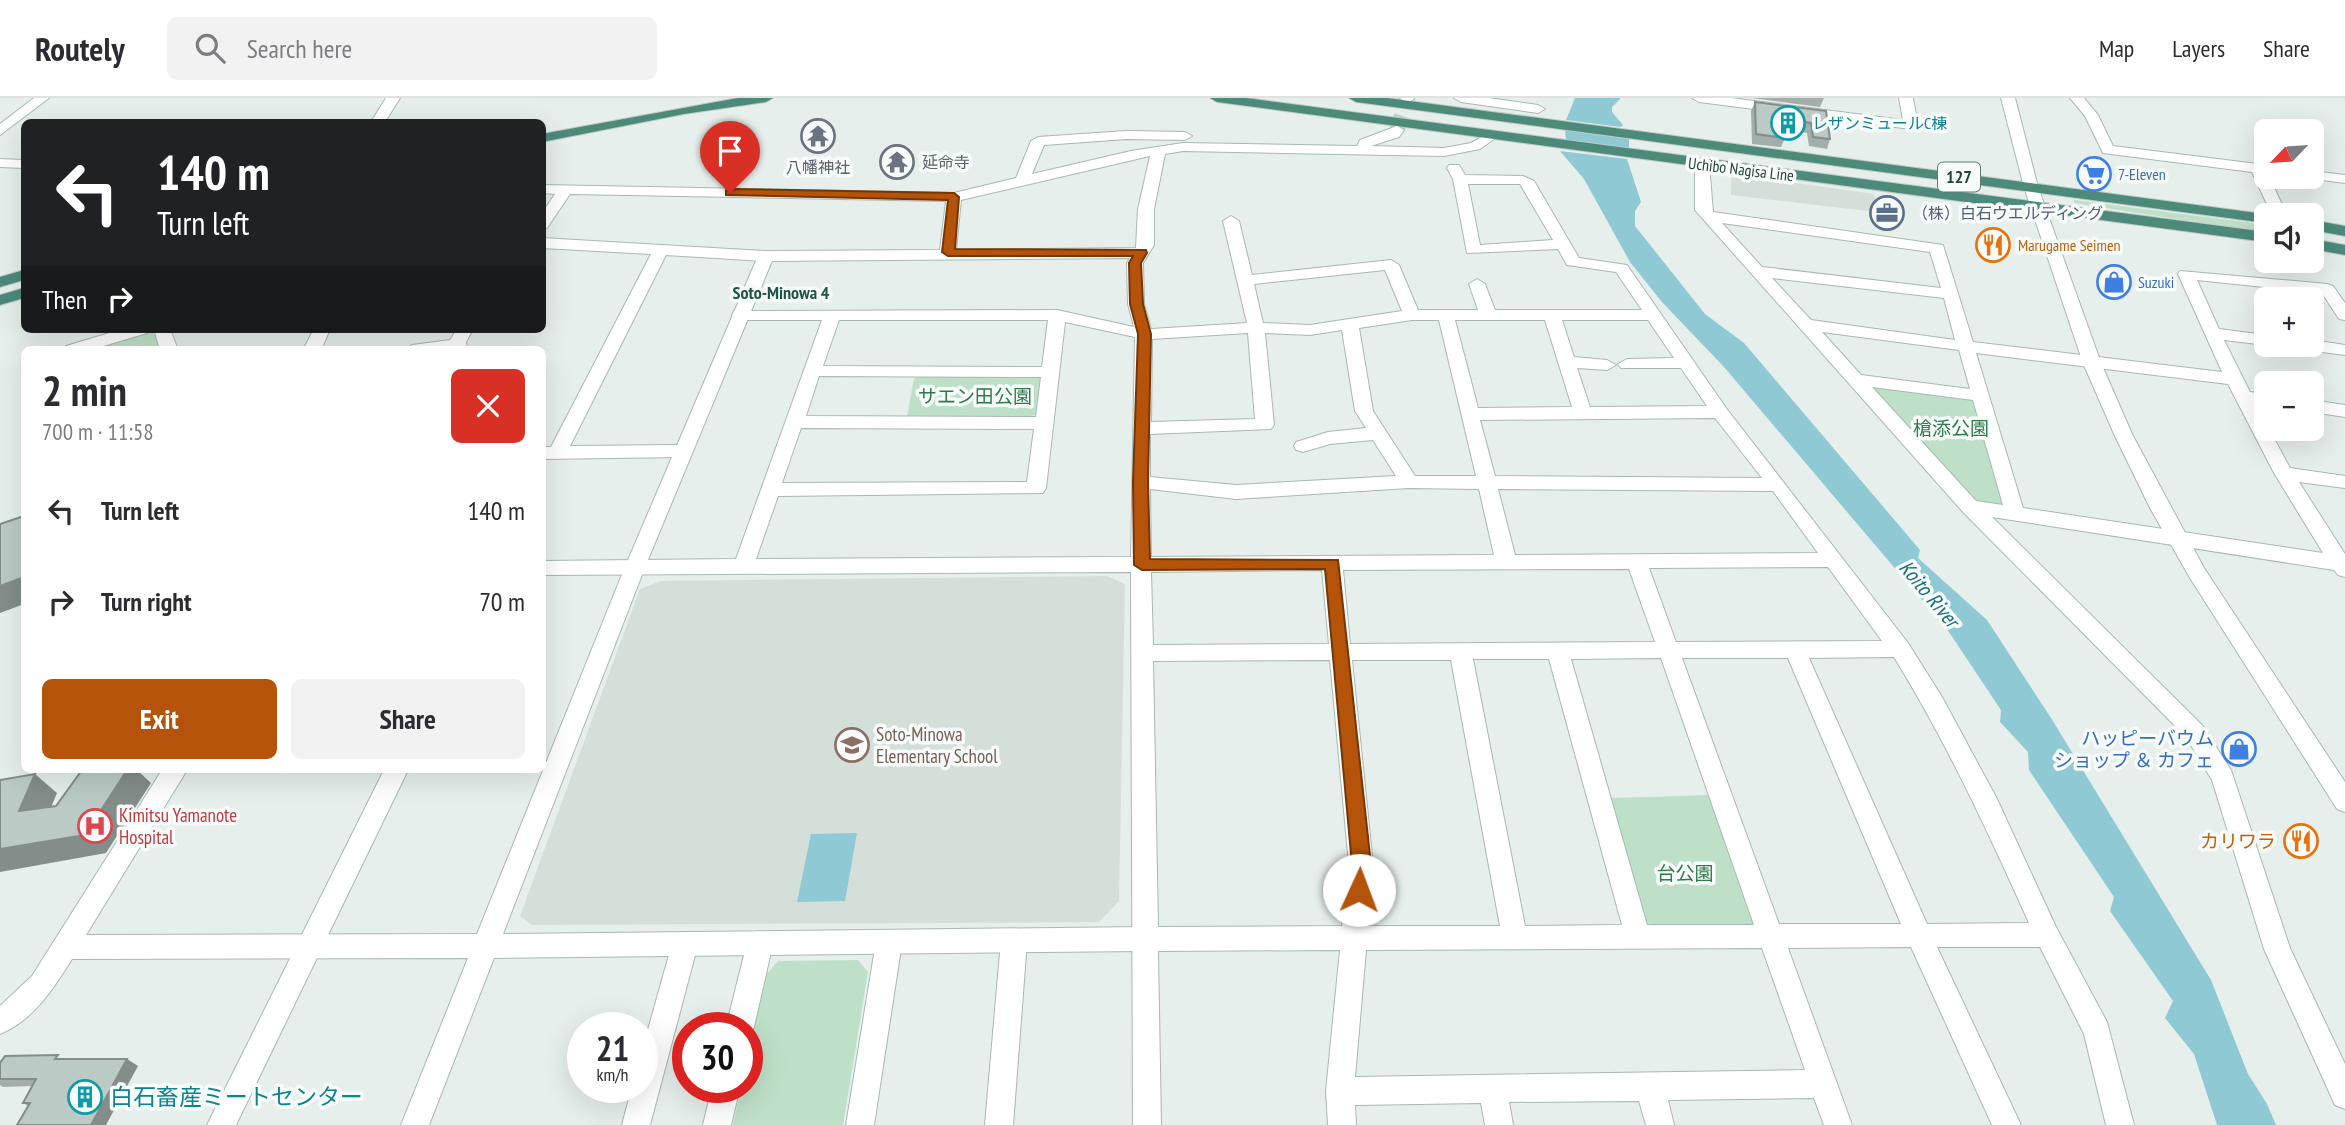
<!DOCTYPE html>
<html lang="en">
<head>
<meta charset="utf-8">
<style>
  body { margin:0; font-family:"PT Sans Narrow","Noto Sans JP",sans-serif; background:#f2f2f3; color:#2b2b33; height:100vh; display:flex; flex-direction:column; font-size:26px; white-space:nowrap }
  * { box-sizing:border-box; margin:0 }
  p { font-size:23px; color:#7c7c81 }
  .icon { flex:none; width:38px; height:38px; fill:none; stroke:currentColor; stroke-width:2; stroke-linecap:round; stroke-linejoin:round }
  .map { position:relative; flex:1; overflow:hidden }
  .sheet { position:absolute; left:21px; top:248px; width:525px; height:427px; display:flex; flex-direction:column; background:#fff; border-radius:10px; box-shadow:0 7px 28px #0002 }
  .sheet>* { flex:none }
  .hud { position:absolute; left:21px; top:21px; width:525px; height:214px; border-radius:10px; box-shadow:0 7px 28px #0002; background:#202124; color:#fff; overflow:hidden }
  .needle { width:46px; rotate:245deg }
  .fabs { position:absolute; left:2254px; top:21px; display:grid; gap:14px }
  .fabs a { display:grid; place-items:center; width:70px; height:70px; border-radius:10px; background:#fff; box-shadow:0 7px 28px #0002; font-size:35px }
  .speed { position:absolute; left:567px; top:914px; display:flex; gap:14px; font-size:35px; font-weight:700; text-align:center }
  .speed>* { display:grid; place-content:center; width:91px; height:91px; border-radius:50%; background:#fff; box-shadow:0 7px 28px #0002; line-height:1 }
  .speed small { font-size:18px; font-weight:400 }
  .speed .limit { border:10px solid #d22; background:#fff; color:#111 }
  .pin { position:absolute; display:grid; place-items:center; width:60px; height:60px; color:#fff; margin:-72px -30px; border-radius:50% 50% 50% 0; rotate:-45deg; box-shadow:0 0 7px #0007 }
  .pin .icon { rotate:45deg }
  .me { position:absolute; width:77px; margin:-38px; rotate:2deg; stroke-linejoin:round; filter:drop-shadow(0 0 5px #0008) }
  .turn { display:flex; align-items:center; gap:24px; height:147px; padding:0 21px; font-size:32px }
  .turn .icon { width:91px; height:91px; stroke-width:2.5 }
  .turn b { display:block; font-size:49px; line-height:60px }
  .then { display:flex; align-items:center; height:66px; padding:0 21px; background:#0003; gap:14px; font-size:26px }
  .round { display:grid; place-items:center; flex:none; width:74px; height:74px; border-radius:10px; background:#f2f2f3 }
  .head { display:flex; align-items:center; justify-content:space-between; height:119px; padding:0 21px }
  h1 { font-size:42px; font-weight:800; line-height:52px }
  .primary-button { display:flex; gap:14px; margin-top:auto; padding:14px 21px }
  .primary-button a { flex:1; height:80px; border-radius:10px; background:#b45309; color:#fff; font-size:28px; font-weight:800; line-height:80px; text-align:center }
  .primary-button a+a { background:#f2f2f3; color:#2b2b33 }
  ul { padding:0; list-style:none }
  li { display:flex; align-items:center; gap:21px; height:91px; padding:0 21px }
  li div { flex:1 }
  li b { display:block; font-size:26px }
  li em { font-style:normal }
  header { display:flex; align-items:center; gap:42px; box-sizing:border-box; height:98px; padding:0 35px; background:#fff; border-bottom:2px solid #e1e1e2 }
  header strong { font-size:33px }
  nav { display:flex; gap:38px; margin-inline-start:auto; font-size:24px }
  .search { width:490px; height:63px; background:#f2f2f3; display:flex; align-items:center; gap:18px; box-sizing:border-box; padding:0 24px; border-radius:10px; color:#7c7c81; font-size:26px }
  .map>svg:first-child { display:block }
  .built { fill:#d4dfda }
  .green { fill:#bfe0c8 }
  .water { fill:#8ec9d4 }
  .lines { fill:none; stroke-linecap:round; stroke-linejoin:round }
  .minor-tunnel { stroke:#bfccc8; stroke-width:15; stroke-dasharray:15 8; stroke-linecap:butt }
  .minor-casing { stroke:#a8b8b2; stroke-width:2 }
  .tertiary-casing { stroke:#a8b8b2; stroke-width:2 }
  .secondary-casing { stroke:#a4bbb3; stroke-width:2 }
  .trunk-casing { stroke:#c2cac8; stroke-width:2 }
  .minor { fill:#fff; fill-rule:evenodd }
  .tertiary { fill:#fff; fill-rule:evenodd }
  .secondary { fill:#fff; fill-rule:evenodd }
  .trunk { fill:#4c8a7c; fill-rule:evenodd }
  .wall { fill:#a1aea9 }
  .shaded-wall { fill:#838d89 }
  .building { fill:#bbcac4; stroke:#838d89; stroke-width:2 }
  .route { fill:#b45309; stroke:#753606; stroke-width:2 }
  .labels { text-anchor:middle; stroke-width:7; stroke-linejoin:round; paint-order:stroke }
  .far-culture-label { font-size:16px; fill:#0d838f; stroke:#f7fbf9; text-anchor:start }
  .far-worship-label { font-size:16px; fill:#5b616d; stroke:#f7fbf9; text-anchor:start }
  .far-street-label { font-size:16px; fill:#24423a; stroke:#f7fbf9 }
  .far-shop-label { font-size:16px; fill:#366cbe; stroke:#f7fbf9; text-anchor:start }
  .far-service-label { font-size:16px; fill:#4e5e75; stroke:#f7fbf9; text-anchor:start }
  .far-food-label { font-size:16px; fill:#c56008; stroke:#f7fbf9; text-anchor:start }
  .shield { fill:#f7fbf9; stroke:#637a73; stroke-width:2 }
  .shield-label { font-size:18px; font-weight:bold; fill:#24423a }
  .far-neighbourhood-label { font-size:18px; font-weight:bold; fill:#1f5548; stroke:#f7fbf9 }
  .park-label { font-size:19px; fill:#2d7a4b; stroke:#f7fbf9 }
  .education-label { font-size:19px; fill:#785e54; stroke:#f7fbf9; text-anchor:start }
  .shop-label { font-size:19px; fill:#366cbe; stroke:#f7fbf9; text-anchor:end }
  .health-label { font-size:19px; fill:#be3a42; stroke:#f7fbf9; text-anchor:start }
  .food-label { font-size:19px; fill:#c56008; stroke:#f7fbf9; text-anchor:end }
  .water-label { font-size:21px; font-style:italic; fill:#1c6f80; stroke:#f7fbf9 }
  .near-culture-label { font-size:23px; fill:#0d838f; stroke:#f7fbf9; text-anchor:start }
</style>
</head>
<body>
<header>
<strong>Routely</strong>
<div class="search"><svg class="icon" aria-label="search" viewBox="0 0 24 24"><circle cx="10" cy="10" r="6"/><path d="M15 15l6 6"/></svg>Search here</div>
<nav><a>Map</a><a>Layers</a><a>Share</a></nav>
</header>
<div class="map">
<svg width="2345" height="1027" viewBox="0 0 2345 1027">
  <rect width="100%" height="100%" fill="#e6efeb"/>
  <g class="built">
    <path d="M1731,76L1874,96L1876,114L1731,97Z"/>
    <path d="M1107,478L1125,486L1119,803L1099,824L532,827L520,818L640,491L661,483Z"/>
  </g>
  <g class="green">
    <path d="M2074,102L2260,126L2266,127V135L2074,105Z"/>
    <path d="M146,234L156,235L161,252H88Z"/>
    <path d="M1036,277L1042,281L1036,316L1030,319H907L914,280L917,278Z"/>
    <path d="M1873,287L1971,300L1978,304L2005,409L1973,403L1871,289Z"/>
    <path d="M1714,697L1759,830L1657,831L1645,823L1609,700Z"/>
    <path d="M858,862L868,874L843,1027H733L741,989H747V957L763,880L778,863Z"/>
  </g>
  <g class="water">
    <path d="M1575,0H1621L1612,9V14L1623,27L1621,29L1566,22Z"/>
    <path d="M1565,30L1629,39V53L1566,44Z"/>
    <path d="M1560,53L1627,61L1641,104L1635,113V128L1705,216L1744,245L1920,452L1918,460L1987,522L2051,620L2211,882L2248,976L2267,1006L2276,1027H2217L2194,956L2165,920L2173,903L2110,813L2114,799L2029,672L2028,654L2000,624L2001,612L1949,534L1724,269L1662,204L1630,164L1584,81Z"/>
    <path d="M857,735L845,803L797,804L811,736Z"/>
  </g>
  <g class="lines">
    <path class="minor-tunnel" d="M1397,32L1407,1"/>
    <g class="minor-casing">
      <g id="minor">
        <path d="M386,0H400L385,24H371Z"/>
        <path d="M1400,0H1414V1L1407,5Z"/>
        <path d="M1454,0H1489L1538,7L1545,11L1538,15L1461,4Z"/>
        <path d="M1692,0H1731L1903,22L1899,0H1913L1918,27L1911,31L1699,4Z"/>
        <path d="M2070,0H2084L2098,17L2113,48L2266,67V79H2269L2287,117H2272L2252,74L2103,55L2085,18Z"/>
        <path d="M1397,28L1404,32L1399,39L1371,48L1444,50L1471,45L1491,34L1498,38L1480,51L1444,58L1183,53L1165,56L1154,111V147L1143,165L1144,206L1151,231L1247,225L1223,123L1231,118L1239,123L1252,177L1391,162L1399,167L1418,212H1478L1469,186L1477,181L1485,186L1495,212H1642L1616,174L1567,167L1558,151L1467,155L1453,81L1447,70L1449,67H1459L1465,77L1523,78L1534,83L1579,160L1627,167L1726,310L1908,545L1942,599L1997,701L2056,829L2107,924L2134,1027H2106L2084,936L2040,849H1937L2021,1027H1992L1911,849L1788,850L1852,1027H1824L1814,1000L1668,1002L1674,1027H1646L1639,1003L1509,1004L1513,1027H1485L1481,1005L1355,1007L1356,1027H1328L1326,993L1340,852L1158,853L1161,1027H1133L1131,474L542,477V463L736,461L822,222H740L734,221L732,217L734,213L1057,212L1134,229L1128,206L1127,165L1130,160L766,163L666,157L570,348L683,347L690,349L692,353L690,357L683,359L542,361V349H551L651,156L542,150V140L766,153L940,152L946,103L570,96L547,130L542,131V115L555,96L542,95V87L954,95L1016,80L1031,43L1038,39L1126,33L1185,34L1192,38L1185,42L1126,41L1044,47L1032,76L1131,53L1183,45L1357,48L1360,42ZM1150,58L1138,111L1136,150L956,152L961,102ZM1468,86H1520L1553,142L1480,147ZM1385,172L1402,213L1310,227L1263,225L1254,186ZM839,222H1048L1042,269L823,268ZM1412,222H1439L1476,378H1415L1373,313L1359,230ZM1455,222H1545L1572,309L1478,310ZM1562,222H1648L1674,260L1627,261L1618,266L1621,270H1681L1707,308L1590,309L1577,270L1607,272L1616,267L1607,262L1574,259ZM1065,224L1135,239L1131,459L756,461L778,398L1043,395L1046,390ZM1342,232L1355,313L1366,330L1328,334L1296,344L1294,348L1296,352L1303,354L1330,346L1373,342L1396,378L1236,387L1150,379V336L1271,331L1274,327L1265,235L1310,237ZM1248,235L1255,321L1151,324L1152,241ZM819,278L1041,279L1036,319L806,318ZM1715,320L1762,380L1495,378L1480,322ZM801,330L1034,331L1027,384L782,385ZM1409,390L1479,391L1494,457L1151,459L1150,391L1236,401ZM1498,391L1773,393L1818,455L1515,457ZM1828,469L1882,543L1676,544L1649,470ZM1629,471L1655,544L1350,546L1343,472ZM1322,472L1329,546L1153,547L1151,474ZM1894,559C1947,645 1988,734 2029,825L1927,826L1809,560ZM1661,560L1754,827H1647L1571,561ZM1682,560H1788L1901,826H1779ZM1473,561H1549L1622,827L1525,828ZM1330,562L1349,767L1342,828L1158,829L1153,563ZM1352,562H1451L1500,828H1368L1373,767ZM1762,850L1805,972L1355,979L1366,852Z"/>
        <path d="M0,61L24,62V70L0,69Z"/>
        <path d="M1702,62L1709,66L1713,114L1943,147L1973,244L2222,274L2178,176L2180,173L2327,186L2333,188L2345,205V222L2339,221L2322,195L2197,182L2219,231L2266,237V247L2224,242L2250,294L2266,296V308L2256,306L2266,331H2269L2290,370L2345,378V390L2299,384L2345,456V479L2338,477L2334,472L1992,419L2202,627L2231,672L2290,850L2345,966V1011L2335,1007L2264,851L2212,682L2186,639L1963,414L1703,121L1695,112V66ZM1722,125L1930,154L1941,190L1762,169ZM1772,180L1944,200L1955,242L1811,222ZM1822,234L1959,252L1970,291L1861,277ZM1976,255L2228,286L2274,375L2323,455L2023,410ZM1872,289L1973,302L2003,407L1976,403Z"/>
        <path d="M2312,73L2345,77V85L2307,80L2312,79Z"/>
        <path d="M123,231H149L147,235L90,252H63L66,248Z"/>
        <path d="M154,231H170L178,252H160Z"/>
        <path d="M314,231H330L321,252H303Z"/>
        <path d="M458,241L467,246L464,250L403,252L412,247Z"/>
        <path d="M2312,242L2345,247V257L2307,252L2298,247H2312Z"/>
        <path d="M2312,302L2345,307V319L2312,314Z"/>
        <path d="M384,672H408L236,1027H207Z"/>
        <path d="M1014,831L1023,835L1027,843L1013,1027H985L1001,843L1005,835Z"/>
        <path d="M889,832L898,836L902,844L874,1027H846L876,844L880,836Z"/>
        <path d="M760,833L769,837L773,845L754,929L747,939V929H726L747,845L751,837Z"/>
        <path d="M685,834L694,838L698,846L650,1027H622L632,989H642V953L672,846L676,838Z"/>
        <path d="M712,989H740L731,1027H703Z"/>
      </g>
    </g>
    <g class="tertiary-casing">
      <g id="tertiary">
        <path d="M2001,0H2015L2038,89L2101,265L2132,336L2204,470L2345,684V714L2337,711L2190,480L2150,410L2114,336L2083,265L2024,89Z"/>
        <path d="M766,153L774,158L645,469L503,836L1143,829L1152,833L1156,841L1152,849L1143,853L494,860L429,1027H401L468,860L72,861C53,891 34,922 0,936V908L32,878L162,672H187L86,837L477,836L625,469L758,158Z"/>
        <path d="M457,231H473L462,252H444Z"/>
      </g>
    </g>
    <g class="secondary-casing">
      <path id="secondary" d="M34,0H49L0,37V26Z"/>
    </g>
    <g class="trunk-casing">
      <g id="trunk">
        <path d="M738,0H773L766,4L684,16L542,44V36Z"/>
        <path d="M1210,0H1246L2266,134V144L1217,4Z"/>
        <path d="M1349,0H1387L2272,117H2266V125L1356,4Z"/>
        <path d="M2312,122L2345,128V138L2312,132Z"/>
        <path d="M2312,141L2345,147V157L2312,151Z"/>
        <path d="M24,172V182L0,189V179Z"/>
        <path d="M24,190V200L0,207V197Z"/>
      </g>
    </g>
    <use href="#minor" class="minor"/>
    <use href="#tertiary" class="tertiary"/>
    <use href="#secondary" class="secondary"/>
    <use href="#trunk" class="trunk"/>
  </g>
  <g class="wall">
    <path d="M1752,0H1824L1820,9Z"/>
    <path d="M1755,4L1826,13L1830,41L1827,51L1809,48L1807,35L1785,31V40L1781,49L1752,46L1751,13Z"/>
    <path d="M64,961L138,968L28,1008L23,1005L32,988L3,989L0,987V965Z"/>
  </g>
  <g class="shaded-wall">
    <path d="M24,479V506L0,515V488Z"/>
    <path d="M127,672H137L151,685L106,755L0,774V751Z"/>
    <path d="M35,676L57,695L42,731L19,713Z"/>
    <path d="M127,961L138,968L106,1027H91Z"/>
  </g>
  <g class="building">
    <path d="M1755,4L1826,13L1830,41L1813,39L1811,25L1785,21V40L1756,36Z"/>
    <path d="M24,418V479L0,488V426Z"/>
    <path d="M82,672H127L85,737L0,751V682L35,676L19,713L56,708Z"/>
    <path d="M58,957L55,961H127L91,1027H17L30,1005H23L36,981H0V965L5,958Z"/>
  </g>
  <path class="route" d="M730,91L954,95L959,99L955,151L1146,152L1147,155L1141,165L1143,206L1151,236L1148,384L1150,461L1338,462L1371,767L1366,798L1359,800L1352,798L1350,792L1352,767L1325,471L1142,472L1134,467L1133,384L1138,236L1130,206L1129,165L1133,158H948L942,154L948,102L726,97V92Z"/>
  <defs>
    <g id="building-ring" transform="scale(1.75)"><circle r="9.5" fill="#f7fbf9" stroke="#0f9aa8" stroke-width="1.5"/><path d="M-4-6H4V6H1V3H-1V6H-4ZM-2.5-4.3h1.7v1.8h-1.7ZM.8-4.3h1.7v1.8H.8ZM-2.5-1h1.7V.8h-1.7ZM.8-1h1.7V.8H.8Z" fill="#0f9aa8"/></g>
    <g id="temple-ring" transform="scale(1.75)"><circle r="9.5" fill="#f7fbf9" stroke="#6b7280" stroke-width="1.5"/><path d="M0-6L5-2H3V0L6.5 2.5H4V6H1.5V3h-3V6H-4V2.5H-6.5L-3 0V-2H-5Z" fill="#6b7280"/></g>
    <g id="supermarket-ring" transform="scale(1.75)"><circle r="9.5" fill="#f7fbf9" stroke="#3f7fe0" stroke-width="1.5"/><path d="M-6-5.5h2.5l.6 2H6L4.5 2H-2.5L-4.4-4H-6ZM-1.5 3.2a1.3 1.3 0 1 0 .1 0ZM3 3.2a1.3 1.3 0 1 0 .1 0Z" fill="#3f7fe0"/></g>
    <g id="office-ring" transform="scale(1.75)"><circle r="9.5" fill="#f7fbf9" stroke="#5c6f8a" stroke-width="1.5"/><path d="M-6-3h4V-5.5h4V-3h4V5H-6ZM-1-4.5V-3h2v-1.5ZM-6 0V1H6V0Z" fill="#5c6f8a"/></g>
    <g id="restaurant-ring" transform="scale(1.75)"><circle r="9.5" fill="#f7fbf9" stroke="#e8710a" stroke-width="1.5"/><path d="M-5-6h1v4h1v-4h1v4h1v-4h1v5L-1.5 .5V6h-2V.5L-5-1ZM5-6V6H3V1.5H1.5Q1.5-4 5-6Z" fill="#e8710a"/></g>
    <g id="shop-ring" transform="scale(1.75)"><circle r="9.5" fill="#f7fbf9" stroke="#3f7fe0" stroke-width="1.5"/><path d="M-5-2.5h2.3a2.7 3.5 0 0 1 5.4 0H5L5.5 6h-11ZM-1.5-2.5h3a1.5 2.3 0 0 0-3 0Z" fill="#3f7fe0"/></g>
    <g id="school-ring" transform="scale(1.75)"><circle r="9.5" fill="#f7fbf9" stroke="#8d6e63" stroke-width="1.5"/><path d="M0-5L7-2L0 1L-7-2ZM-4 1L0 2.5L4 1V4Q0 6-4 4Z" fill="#8d6e63"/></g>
    <g id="hospital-ring" transform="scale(1.75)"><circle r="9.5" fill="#f7fbf9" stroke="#e0444e" stroke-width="1.5"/><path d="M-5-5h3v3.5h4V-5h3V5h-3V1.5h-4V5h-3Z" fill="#e0444e"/></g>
  </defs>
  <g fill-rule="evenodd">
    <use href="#building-ring" x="1788" y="25"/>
    <use href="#temple-ring" x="818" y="38"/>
    <use href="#temple-ring" x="897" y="64"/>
    <use href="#supermarket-ring" x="2094" y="76"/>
    <use href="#office-ring" x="1887" y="115"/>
    <use href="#restaurant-ring" x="1993" y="147"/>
    <use href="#shop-ring" x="2114" y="184"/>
    <use href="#school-ring" x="852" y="647"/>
    <use href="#shop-ring" x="2239" y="651"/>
    <use href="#hospital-ring" x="95" y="728"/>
    <use href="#restaurant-ring" x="2301" y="743"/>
    <use href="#building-ring" x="85" y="999"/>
  </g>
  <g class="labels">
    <g class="far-culture-label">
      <text x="1812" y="31">レザンミュールC棟</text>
    </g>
    <g class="far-worship-label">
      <text x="922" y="70">延命寺</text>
      <text x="818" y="75" text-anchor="middle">八幡神社</text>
    </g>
    <g class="far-street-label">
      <text transform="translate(1741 71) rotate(7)" y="6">Uchibo Nagisa Line</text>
    </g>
    <g class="far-shop-label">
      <text x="2118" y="82">7-Eleven</text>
      <text x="2138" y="190">Suzuki</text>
    </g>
    <g class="far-service-label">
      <text x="1912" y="121">（株）白石ウエルディング</text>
    </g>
    <g class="far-food-label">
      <text x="2018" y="153">Marugame Seimen</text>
    </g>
    <rect class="shield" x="1938" y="64.5" width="42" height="29" rx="5"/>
    <g class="shield-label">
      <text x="1959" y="85">127</text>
    </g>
    <g class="far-neighbourhood-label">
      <text x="781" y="201">Soto-Minowa 4</text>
    </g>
    <g class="park-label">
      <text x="975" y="305">サエン田公園</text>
      <text x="1951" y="337">槍添公園</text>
      <text x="1685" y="782">台公園</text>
    </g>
    <g class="education-label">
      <text x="876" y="643">Soto-Minowa<tspan x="876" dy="22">Elementary School</tspan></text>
    </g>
    <g class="shop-label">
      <text x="2214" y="647">ハッピーバウム<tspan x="2214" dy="22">ショップ ＆ カフェ</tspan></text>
    </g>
    <g class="health-label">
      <text x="119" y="724">Kimitsu Yamanote<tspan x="119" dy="22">Hospital</tspan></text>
    </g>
    <g class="food-label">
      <text x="2276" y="750">カリワラ</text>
    </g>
    <g class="water-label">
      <text transform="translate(1929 496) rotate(50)" y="7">Koito River</text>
    </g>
    <g class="near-culture-label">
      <text x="110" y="1007">白石畜産ミートセンター</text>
    </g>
  </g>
</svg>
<div class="fabs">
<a><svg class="needle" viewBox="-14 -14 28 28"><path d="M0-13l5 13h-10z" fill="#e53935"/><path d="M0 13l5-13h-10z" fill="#7c7c81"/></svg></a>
<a><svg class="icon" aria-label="sound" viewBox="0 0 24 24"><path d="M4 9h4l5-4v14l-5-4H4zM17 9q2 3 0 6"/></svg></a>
<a>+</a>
<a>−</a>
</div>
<div class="speed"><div>21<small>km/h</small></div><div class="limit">30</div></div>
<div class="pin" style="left:730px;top:95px;background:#d93025"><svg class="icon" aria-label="arrive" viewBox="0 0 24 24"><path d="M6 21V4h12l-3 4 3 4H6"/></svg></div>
<svg class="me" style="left:1359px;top:792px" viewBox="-20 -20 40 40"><circle r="19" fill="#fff"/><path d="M0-13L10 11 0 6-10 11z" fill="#b45309"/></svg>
<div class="hud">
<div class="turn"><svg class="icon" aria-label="left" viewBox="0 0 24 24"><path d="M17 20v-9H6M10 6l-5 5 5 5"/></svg><div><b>140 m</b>Turn left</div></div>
<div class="then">Then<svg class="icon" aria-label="right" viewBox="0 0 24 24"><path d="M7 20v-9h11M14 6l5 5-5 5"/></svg></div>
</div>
<section class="sheet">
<div class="head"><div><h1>2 min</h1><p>700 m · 11:58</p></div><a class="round" style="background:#d93025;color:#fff"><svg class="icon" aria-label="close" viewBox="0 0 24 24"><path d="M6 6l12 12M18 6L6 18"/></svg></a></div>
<ul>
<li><svg class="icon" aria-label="left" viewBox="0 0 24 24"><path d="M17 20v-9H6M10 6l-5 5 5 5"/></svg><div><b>Turn left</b></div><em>140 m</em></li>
<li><svg class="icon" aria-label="right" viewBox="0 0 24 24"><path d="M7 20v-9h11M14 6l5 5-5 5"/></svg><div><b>Turn right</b></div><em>70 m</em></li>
</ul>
<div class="primary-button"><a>Exit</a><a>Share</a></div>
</section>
</div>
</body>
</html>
